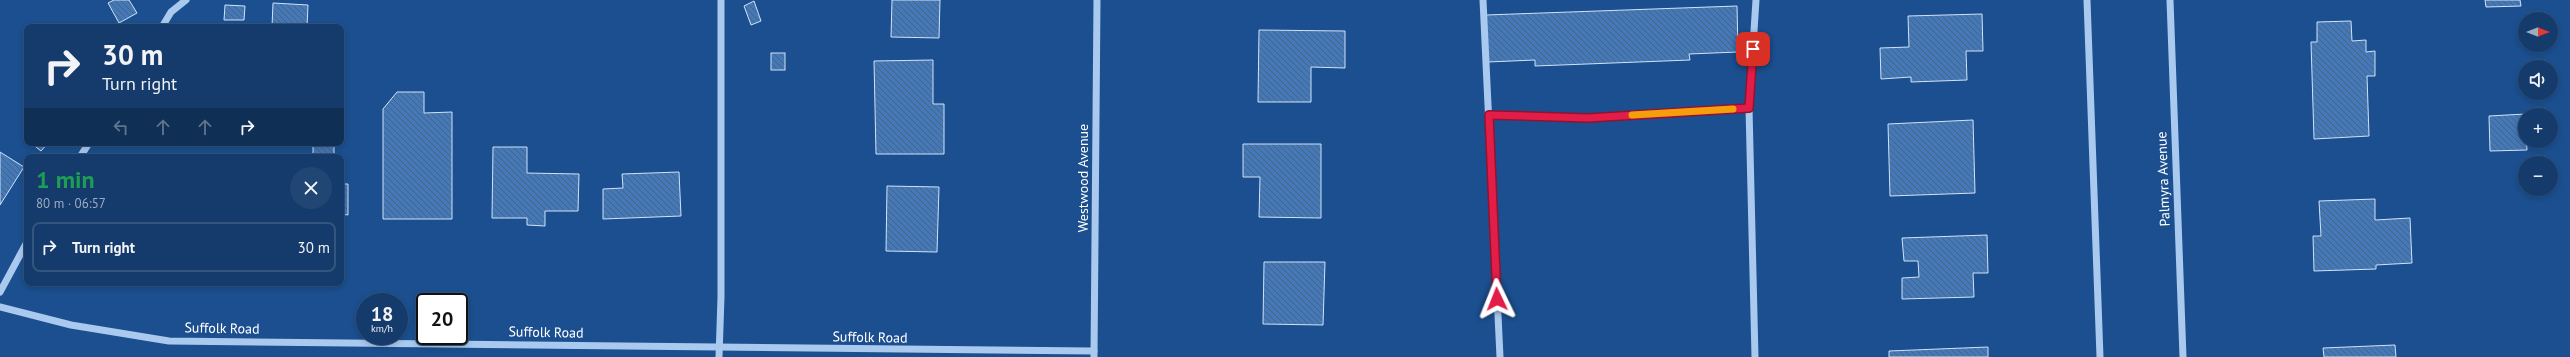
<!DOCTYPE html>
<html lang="en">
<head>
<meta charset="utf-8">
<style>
  body { margin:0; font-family:"PT Sans",sans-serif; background:#214673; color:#f1f3f6; height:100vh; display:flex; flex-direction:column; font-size:15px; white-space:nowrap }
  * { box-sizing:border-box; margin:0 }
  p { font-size:13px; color:#9dadc1 }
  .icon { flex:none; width:22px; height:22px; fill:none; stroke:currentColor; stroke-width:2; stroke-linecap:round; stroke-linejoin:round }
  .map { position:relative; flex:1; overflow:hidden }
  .panel { position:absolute; left:24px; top:154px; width:320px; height:132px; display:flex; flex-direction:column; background:#143b6b; border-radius:8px; box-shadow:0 2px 6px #0003,0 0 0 1px #33557e }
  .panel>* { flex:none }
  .banner { position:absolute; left:24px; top:24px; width:320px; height:122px; border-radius:8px; box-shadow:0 2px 6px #0003,0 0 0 1px #33557e; background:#143b6b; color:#f1f3f6; overflow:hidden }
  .needle { width:26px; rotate:90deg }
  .controls { position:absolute; left:2518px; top:12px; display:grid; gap:8px }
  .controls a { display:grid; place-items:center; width:40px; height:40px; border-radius:50%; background:#143b6b; box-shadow:0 2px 6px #0003,0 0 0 1px #33557e; font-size:20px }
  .speed { position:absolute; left:356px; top:293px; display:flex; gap:8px; font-size:20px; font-weight:700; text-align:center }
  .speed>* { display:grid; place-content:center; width:52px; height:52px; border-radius:50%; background:#143b6b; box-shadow:0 2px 6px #0003,0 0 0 1px #33557e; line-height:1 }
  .speed small { font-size:10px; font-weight:400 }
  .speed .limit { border:2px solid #111; border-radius:6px; background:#fff; color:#111 }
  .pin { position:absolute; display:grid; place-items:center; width:34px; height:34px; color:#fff; margin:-17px; border-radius:8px; box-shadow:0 2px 6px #0006 }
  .me { position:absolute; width:44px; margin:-22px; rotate:358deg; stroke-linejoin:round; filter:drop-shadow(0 0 3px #0008) }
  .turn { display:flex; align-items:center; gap:14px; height:84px; padding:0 12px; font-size:18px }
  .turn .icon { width:52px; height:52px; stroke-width:2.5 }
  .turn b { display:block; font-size:28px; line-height:34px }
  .lanes { display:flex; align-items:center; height:38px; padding:0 12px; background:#0003; justify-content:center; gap:20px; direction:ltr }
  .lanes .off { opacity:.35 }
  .round { display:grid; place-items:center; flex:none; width:42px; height:42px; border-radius:21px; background:#214673 }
  .head { display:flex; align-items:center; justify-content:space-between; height:68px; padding:0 12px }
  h1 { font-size:24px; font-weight:800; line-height:30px; color:#1e9e55 }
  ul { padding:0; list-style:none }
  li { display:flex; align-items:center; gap:12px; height:50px; margin:0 8px 6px; padding:0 4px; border:2px solid #33557e; border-radius:8px }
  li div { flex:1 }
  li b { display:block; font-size:15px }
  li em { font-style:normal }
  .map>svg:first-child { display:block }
  .building { fill:url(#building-back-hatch); stroke:#cfe3fa }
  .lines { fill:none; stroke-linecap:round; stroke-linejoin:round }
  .minor { stroke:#a9c9ee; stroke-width:7 }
  .route-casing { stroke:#92132f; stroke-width:10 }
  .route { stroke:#e11d48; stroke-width:7 }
  .slow { stroke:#f59e0b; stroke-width:7 }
  .labels { text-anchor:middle; stroke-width:3.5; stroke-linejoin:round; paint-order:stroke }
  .street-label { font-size:14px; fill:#fff; stroke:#1b4f8f }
</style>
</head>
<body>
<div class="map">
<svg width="2570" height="357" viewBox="0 0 2570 357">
  <defs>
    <pattern id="building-back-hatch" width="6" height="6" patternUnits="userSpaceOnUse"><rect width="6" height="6" fill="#4478b7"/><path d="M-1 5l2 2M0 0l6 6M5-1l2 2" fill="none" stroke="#486282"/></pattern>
  </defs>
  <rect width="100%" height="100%" fill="#1b4f8f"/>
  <g class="building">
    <path d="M114,0H129L137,13L119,23L108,3Z"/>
    <path d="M892,0H940L939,38L891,37Z"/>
    <path d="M2485,0H2520L2521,6L2486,7Z"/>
    <path d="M754,1L761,21L751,25L744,6Z"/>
    <path d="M273,3L308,5L307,27H272Z"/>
    <path d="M225,5L245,6L244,20H224Z"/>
    <path d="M1737,6L1738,52L1689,54L1690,60L1535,66V60L1488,62L1486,15Z"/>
    <path d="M1982,14L1983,51H1966L1967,80L1911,82V77L1881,79L1880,48L1909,47L1908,16Z"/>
    <path d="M2351,21L2352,41L2366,40V52L2375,51V76H2367L2369,136L2314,139L2311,42H2317V22Z"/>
    <path d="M1259,30L1345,31V68L1311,67V102H1258Z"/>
    <rect x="771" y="53" width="14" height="17"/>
    <path d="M933,60V104H944V154H876L874,61Z"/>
    <path d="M397,92H424V113L452,112V219H383V109Z"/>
    <path d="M2525,114L2527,150L2490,151L2489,116Z"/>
    <path d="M1973,120L1975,193L1890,196L1888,124Z"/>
    <path d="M31,143H48L41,151Z"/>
    <rect x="313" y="143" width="21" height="14"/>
    <path d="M1243,144H1321V218L1259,217L1260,177H1243Z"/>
    <path d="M493,147H527V173L579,174L578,211H545V226L527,225V218H492Z"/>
    <path d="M0,152L24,167L0,205Z"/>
    <path d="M679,172L681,216L603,219V189L623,188L622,174Z"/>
    <path d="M341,184H348V215L341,214Z"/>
    <path d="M887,186L939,187L937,252L886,251Z"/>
    <path d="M2375,199V220L2410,218L2412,263L2376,265V269L2314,271L2313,236H2321L2319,201Z"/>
    <path d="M1987,235L1988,273H1973L1974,297L1902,299V278L1919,277L1918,261H1904L1902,238Z"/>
    <path d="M1264,262H1325L1323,325L1263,324Z"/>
    <path d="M2395,345L2396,357H2324L2323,348Z"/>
    <path d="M1988,347V357H1889V351Z"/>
  </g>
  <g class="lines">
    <g class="minor">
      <path d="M1483,0L1500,357"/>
      <path d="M2087,0L2100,357"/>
      <path d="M2170,0L2183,357"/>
      <path d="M162,27L171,12L186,0"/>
      <path d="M1749,108L1755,357"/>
      <path d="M1489,115L1588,118L1749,108L1756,0"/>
      <path d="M80,157L89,143"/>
      <path d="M0,292L27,242"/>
      <path d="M0,307L71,325L169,341L1094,351"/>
      <path d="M719,357L721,297V0"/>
      <path d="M1094,357L1097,0"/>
    </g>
  </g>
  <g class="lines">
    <g class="route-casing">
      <path id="route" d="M1497,299L1489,115L1588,118L1749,108L1753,49"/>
    </g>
    <use href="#route" class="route"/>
    <path class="slow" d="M1632,115L1733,109"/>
  </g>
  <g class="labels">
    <g class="street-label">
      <text transform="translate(1083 178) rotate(-90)" y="5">Westwood Avenue</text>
      <text transform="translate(2163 179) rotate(-92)" y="5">Palmyra Avenue</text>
      <text transform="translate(222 328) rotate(1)" y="5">Suffolk Road</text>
      <text transform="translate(546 332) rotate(1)" y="5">Suffolk Road</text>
      <text transform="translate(870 337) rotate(1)" y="5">Suffolk Road</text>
    </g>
  </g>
</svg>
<div class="controls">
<a><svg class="needle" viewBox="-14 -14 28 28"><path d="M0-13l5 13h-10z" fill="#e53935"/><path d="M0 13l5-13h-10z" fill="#9dadc1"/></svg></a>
<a><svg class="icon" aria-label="sound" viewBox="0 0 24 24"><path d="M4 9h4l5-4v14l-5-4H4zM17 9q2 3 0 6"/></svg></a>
<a>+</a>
<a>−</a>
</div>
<div class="speed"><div>18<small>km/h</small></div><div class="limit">20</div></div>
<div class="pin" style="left:1753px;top:49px;background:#d93025"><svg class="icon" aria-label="arrive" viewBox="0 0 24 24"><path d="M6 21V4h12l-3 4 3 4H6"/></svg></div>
<svg class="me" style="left:1497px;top:299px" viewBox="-20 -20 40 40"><path d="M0-17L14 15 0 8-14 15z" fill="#e11d48" stroke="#fff" stroke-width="4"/></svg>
<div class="banner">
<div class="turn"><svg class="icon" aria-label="right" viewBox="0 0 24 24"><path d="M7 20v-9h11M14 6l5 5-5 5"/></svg><div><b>30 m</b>Turn right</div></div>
<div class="lanes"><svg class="icon off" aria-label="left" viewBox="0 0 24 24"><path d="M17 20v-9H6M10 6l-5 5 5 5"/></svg><svg class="icon off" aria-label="ahead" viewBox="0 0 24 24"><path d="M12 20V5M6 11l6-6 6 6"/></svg><svg class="icon off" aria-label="ahead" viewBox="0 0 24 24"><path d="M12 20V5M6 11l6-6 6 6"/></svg><svg class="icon" aria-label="right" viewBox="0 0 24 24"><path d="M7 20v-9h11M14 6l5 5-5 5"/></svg></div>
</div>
<section class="panel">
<div class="head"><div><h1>1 min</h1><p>80 m · 06:57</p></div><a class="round"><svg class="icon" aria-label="close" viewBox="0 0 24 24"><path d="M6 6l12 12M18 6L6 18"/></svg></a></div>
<ul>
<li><svg class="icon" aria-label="right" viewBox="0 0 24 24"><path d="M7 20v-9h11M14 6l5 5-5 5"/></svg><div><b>Turn right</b></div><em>30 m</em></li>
</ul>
</section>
</div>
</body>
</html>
